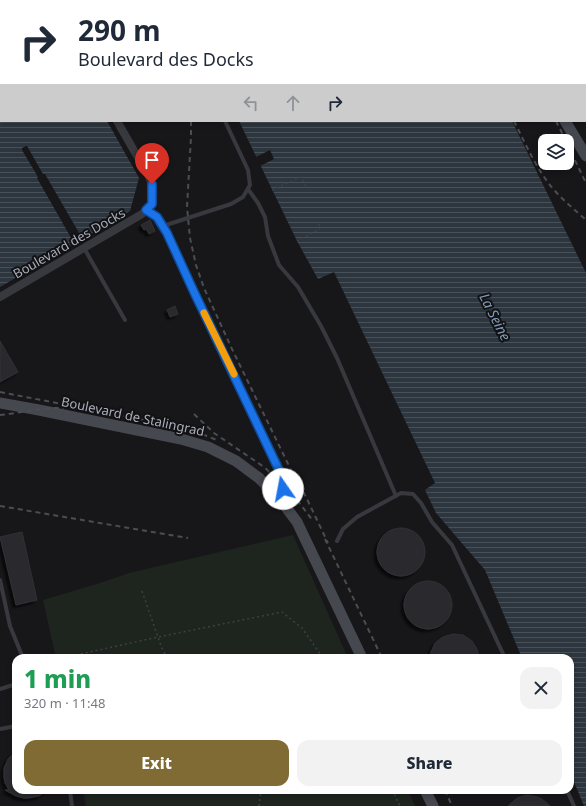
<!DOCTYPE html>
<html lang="en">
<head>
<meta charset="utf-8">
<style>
  body { margin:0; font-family:"Noto Sans",sans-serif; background:#f2f2f3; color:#1f2937; height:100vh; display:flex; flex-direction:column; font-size:15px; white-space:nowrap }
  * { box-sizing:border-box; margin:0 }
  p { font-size:13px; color:#747a83 }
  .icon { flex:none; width:22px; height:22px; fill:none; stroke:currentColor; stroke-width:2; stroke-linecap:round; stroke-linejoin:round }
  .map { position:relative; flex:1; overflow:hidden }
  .details { position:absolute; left:12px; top:654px; width:562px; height:140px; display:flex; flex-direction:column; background:#fff; border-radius:12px; box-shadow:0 2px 6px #0003 }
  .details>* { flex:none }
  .banner { position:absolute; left:0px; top:0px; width:586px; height:122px; box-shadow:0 2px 6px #0003; background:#fff; color:#1f2937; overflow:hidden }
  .fabs { position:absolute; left:538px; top:134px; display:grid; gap:8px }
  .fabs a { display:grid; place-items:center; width:36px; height:36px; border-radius:8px; background:#fff; box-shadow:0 2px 6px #0003; font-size:20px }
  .pin { position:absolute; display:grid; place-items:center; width:34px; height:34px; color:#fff; margin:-41px -17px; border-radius:50% 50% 50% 0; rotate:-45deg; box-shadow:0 0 4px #0007 }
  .pin .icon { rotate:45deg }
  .me { position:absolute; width:44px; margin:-22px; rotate:348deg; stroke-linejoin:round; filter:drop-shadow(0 0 3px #0008) }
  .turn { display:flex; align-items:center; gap:14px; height:84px; padding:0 12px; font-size:18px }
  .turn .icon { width:52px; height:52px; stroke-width:2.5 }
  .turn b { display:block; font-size:28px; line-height:34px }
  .lanes { display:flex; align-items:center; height:38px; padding:0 12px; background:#0003; justify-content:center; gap:20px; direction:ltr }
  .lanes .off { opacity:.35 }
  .round { display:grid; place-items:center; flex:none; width:42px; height:42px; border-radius:12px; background:#f2f2f3 }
  .summary { display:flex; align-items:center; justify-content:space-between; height:68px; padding:0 12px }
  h1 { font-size:24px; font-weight:800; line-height:30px; color:#1e9e55 }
  .primary-button { display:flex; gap:8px; margin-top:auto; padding:8px 12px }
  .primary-button a { flex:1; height:46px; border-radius:12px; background:#816b34; color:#fff; font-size:16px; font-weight:800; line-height:46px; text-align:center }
  .primary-button a+a { background:#f2f2f3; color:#1f2937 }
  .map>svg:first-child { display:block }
  .green { fill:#1d251e }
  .water { fill:url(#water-rules) }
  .pier { fill:#17171a }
  .building { fill:#2a2a2e; stroke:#313136; filter:url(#shadow) }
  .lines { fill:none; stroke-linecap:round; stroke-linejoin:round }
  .path { stroke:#3e4046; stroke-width:1.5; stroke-dasharray:2 3; stroke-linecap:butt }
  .lane { stroke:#38393f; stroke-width:4 }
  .street { stroke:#38393f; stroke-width:8 }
  .secondary { stroke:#46484f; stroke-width:11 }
  .rail { stroke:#4b4d54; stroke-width:2; stroke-dasharray:5 4; stroke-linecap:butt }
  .route-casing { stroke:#114b97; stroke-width:10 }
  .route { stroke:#1a73e8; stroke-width:7 }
  .slow { stroke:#f59e0b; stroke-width:7 }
  .labels { text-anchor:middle; stroke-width:4; stroke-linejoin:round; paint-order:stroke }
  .street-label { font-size:13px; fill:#a9aeba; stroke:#121215 }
  .water-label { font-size:14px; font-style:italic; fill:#7f9ab6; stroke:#121215 }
</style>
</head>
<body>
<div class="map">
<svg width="586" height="806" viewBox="0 0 586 806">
  <defs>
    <pattern id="water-rules" width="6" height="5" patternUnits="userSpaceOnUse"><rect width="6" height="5" fill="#2d363e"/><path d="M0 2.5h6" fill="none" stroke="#495158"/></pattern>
    <filter id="shadow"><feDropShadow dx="-3" dy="3" stdDeviation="1" flood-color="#0009"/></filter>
  </defs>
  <rect width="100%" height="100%" fill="#17171a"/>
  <g class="green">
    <path d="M293,535L348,658H56L43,600L100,583L129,573Z"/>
    <path d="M83,790H408L415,806H86Z"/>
  </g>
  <g class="water">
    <path d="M0,0H38L39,1H1V121H107L139,178L130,211L0,287Z"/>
    <rect x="181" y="0" width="272" height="1"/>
    <path d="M239,121H512L586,273V806H584L570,772V658H522L485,570L436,513L425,490L435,483L334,272L318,279L297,241Z"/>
  </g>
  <g class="pier">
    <path d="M26,146H27L43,174H45L82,238L74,243L37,178L38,177L22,150V148Z"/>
    <path d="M270,150L274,159L260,166L256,157Z"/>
  </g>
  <g class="building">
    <path d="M150,220L155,231L149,234L146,229L144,230L141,225Z"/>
    <path d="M175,306L178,314L170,317L167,310Z"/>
    <path d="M0,341L18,372L0,382Z"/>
    <circle cx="401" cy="552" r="24"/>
    <path d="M22,532L37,600L16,605L0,537Z"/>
    <circle cx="428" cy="605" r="24"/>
    <path d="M453,634L463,635L472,641L477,649L479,658H430L431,652L435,643L443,637Z"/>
    <path d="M16,751V790H48L39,796L29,798H24L16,796L5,790H9L5,783L4,778V768L8,759Z"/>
    <path d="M527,795L537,797L542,799L550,806H508L517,798Z"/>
  </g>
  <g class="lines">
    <g class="path">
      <path d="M272,190L301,177L306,187"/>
      <path d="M297,241L321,228L317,221"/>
      <path d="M142,591L161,646L167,658"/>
      <path d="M76,655L158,637L282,612L302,628L323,658"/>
      <path d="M392,790L400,806"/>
      <path d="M259,806L261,790"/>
    </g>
    <g class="lane">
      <path d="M167,0V1"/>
      <path d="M573,0V1"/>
      <path d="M585,25L586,26"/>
      <path d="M585,100L586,102"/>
      <path d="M248,189L258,203L265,217L268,236L279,265L298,287L321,326L337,358L396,496"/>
      <path d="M163,226L231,204L243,197L250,185L248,170L225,121"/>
      <path d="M84,248L125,320"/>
      <path d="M337,541L343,529L357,517L401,493L413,494L421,503L432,522L452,545L505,658"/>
      <path d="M0,580L10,626L23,658"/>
      <path d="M0,689L16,684"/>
      <path d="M0,729L16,726"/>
      <path d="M70,790L72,806"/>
      <path d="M567,790L574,806"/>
    </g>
    <g class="street">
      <path d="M67,0L68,1"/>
      <path d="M146,210L157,217L167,233L194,292L279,470C283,481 285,487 279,498"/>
      <path d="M0,297L142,214L152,204V184L148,175L117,121"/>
    </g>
    <g class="secondary">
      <path d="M505,0V1"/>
      <path d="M565,121L586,156"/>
      <path d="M0,403L39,410L181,439L208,447L236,461L259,478L279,498L297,522L362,658"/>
      <path d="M425,790L433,806"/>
    </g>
    <g class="rail">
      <path d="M157,0L158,1"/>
      <path d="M455,0L456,1"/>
      <path d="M496,0L497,1"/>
      <path d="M191,121V137L187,207L190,238L196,265L204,288L232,349L292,472L306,497L328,543"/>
      <path d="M514,121C526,145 537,170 554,190C564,201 575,210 586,220"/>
      <path d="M556,121L566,141"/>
      <path d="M567,144L586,183"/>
      <path d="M0,392L180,427L202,434L219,441"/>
      <path d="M194,414L214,433L264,467L283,484L298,501L313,521"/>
      <path d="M0,415C20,413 44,407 64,408"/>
      <path d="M0,506L188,538"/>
      <path d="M325,539L382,658"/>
      <path d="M445,790L452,806"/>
    </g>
  </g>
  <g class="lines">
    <g class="route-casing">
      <path id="route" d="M152,184V204L146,210L157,217L167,233L194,292L279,470L283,480V489"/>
    </g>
    <use href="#route" class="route"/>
    <path class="slow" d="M204,313L234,374"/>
  </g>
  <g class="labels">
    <g class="street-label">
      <text transform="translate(69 243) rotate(-30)" y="5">Boulevard des Docks</text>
      <text transform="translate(133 416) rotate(12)" y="5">Boulevard de Stalingrad</text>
    </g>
    <g class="water-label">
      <text transform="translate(495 317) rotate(63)" y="5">La Seine</text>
    </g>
  </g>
</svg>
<div class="fabs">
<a><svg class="icon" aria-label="layers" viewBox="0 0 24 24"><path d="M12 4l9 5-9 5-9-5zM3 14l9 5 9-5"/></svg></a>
</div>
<div class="pin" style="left:152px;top:184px;background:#d93025"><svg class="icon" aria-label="arrive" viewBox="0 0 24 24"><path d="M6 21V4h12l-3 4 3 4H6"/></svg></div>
<svg class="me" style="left:283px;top:489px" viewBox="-20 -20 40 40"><circle r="19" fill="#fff"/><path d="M0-13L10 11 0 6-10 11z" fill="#1a73e8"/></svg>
<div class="banner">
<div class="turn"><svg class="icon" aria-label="right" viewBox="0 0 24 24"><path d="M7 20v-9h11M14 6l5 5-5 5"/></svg><div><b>290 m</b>Boulevard des Docks</div></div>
<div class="lanes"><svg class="icon off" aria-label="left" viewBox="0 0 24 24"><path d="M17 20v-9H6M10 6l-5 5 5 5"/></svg><svg class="icon off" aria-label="ahead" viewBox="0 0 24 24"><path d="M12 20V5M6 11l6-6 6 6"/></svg><svg class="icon" aria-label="right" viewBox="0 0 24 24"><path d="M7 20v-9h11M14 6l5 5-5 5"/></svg></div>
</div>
<section class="details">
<div class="summary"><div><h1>1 min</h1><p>320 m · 11:48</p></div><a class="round"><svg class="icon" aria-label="close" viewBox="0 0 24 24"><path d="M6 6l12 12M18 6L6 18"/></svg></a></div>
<div class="primary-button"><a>Exit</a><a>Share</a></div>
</section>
</div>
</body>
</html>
